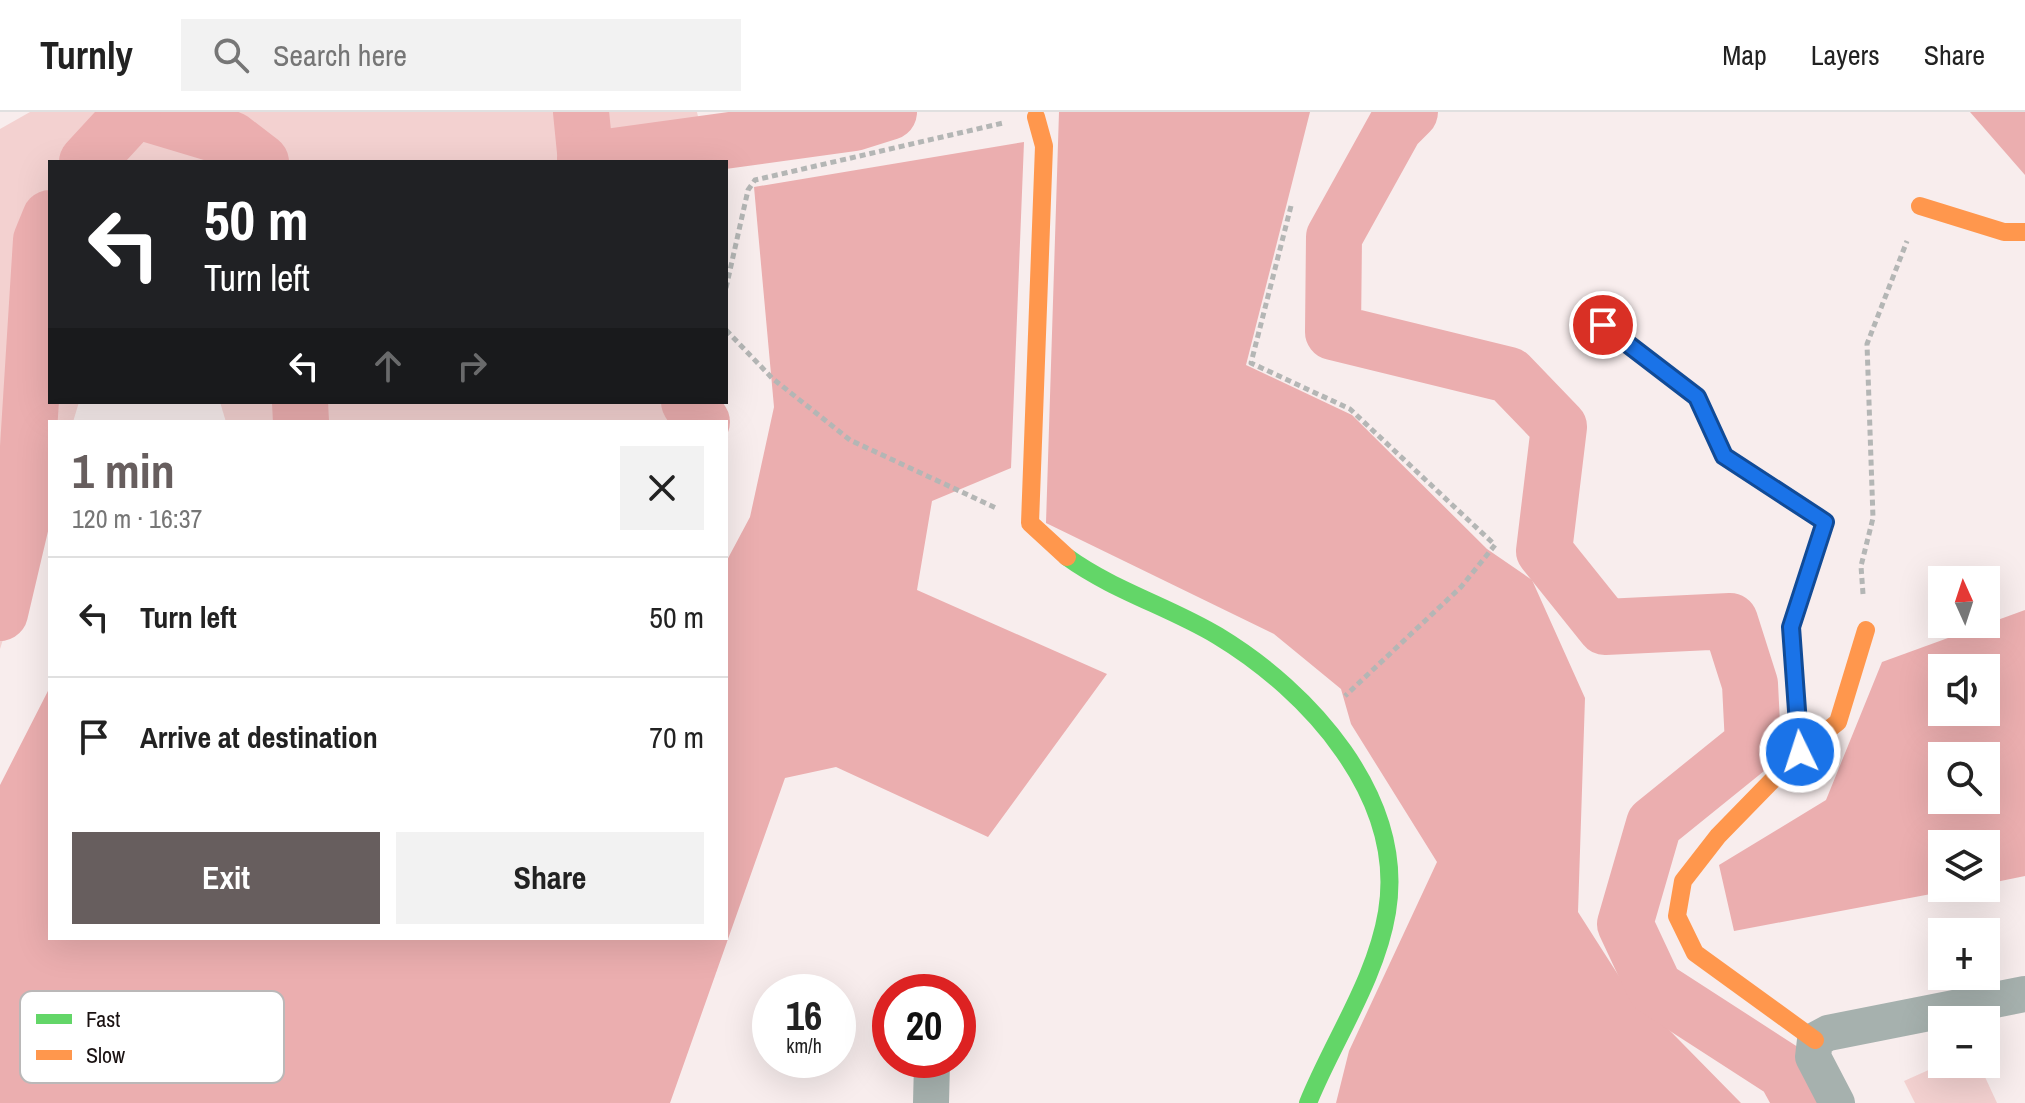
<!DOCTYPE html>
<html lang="en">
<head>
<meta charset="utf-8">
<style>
  body { margin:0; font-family:"Archivo Narrow",sans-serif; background:#f2f2f2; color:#222; height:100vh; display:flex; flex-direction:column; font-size:30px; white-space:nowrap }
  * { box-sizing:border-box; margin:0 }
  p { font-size:26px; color:#767676 }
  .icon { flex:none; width:44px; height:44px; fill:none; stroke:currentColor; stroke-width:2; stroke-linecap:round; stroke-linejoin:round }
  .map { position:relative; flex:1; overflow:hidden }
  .side { position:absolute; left:48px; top:308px; width:680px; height:520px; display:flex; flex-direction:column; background:#fff; border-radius:0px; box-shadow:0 8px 32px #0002 }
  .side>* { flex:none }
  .hud { position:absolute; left:48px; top:48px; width:680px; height:244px; border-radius:0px; box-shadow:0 8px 32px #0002; background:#202124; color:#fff; overflow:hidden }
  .needle { width:52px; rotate:357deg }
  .fabs { position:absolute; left:1928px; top:454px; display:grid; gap:16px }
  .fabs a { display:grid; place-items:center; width:72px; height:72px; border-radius:0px; background:#fff; box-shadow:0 8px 32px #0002; font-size:40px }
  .speed { position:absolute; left:752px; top:862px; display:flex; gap:16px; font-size:40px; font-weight:700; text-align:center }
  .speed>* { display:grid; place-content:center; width:104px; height:104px; border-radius:50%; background:#fff; box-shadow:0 8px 32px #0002; line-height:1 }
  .speed small { font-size:20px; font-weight:400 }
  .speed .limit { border:12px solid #d22; background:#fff; color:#111 }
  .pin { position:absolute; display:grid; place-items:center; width:68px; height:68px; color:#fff; margin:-34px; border:4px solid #fff; border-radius:50%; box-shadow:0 2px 8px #0007 }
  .me { position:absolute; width:88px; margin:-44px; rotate:356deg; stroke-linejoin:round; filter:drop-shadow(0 0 6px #0008) }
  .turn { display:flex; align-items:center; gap:28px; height:168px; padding:0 24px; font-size:36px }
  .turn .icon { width:104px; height:104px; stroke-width:2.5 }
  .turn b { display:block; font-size:56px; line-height:68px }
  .lanes { display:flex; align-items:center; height:76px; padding:0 24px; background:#0003; justify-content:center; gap:40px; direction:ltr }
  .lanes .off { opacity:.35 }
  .round { display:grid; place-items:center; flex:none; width:84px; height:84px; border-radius:0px; background:#f2f2f2 }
  .head { display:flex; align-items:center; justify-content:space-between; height:136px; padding:0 24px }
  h1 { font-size:48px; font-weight:700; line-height:60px; color:#675e5e }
  .cta { display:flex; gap:16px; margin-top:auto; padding:16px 24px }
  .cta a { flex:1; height:92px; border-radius:0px; background:#675e5e; color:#fff; font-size:32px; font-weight:700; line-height:92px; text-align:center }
  .cta a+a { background:#f2f2f2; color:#222 }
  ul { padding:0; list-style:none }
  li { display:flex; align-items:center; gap:24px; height:120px; padding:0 24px; border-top:2px solid #e0e0e0 }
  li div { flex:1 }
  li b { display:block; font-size:30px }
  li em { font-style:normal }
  header { display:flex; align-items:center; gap:48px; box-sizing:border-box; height:112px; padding:0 40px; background:#fff; border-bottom:2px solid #e0e0e0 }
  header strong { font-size:38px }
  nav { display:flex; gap:44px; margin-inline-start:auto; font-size:28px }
  .search { width:560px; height:72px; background:#f2f2f2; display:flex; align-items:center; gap:20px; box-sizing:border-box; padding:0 28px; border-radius:0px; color:#767676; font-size:30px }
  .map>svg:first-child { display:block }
  .green { fill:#f3d1d0 }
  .water { fill:#ebaeaf; fill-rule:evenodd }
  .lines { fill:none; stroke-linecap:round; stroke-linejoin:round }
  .river { stroke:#ebaeaf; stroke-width:56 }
  .path { stroke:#b4b6b5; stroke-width:5; stroke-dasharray:6 4; stroke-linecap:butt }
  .lane { stroke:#a6b1ae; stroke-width:18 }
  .street { stroke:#a6b1ae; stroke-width:36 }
  .fast { stroke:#63d668; stroke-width:18 }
  .slow { stroke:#ff974d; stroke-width:18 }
  .route-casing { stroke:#114b97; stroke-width:20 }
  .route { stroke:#1a73e8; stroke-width:14 }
  .key { fill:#fff; stroke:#bab8b8; stroke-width:2 }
  .key-label { font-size:22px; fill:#191111 }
</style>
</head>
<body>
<header>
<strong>Turnly</strong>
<div class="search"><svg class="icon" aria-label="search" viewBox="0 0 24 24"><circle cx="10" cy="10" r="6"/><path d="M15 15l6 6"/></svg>Search here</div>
<nav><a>Map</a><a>Layers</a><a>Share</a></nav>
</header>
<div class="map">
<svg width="2025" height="991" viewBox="0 0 2025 991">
  <rect width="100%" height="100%" fill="#f8eded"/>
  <g class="green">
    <path d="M30,0H697L708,50H50V290H79L73,310H50V381L0,537V17Z"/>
    <path d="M220,290H709L716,310H226Z"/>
    <path d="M1942,952H1979L1997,991H1915L1904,969Z"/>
  </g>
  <g class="water">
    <path d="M1059,0H1310L1246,253L1352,303L1487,437L1532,468L1585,586L1578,800L1624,872L1741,991H1336L1349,939L1437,750L1351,612L1341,577L1274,522L1046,411Z"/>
    <path d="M1970,0H2025V63Z"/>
    <path d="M1024,30L1011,356L932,389L917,478L1107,562L988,725L836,655L785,666L670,991H0V673L50,575V826H726V450L750,405L774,295L754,75Z"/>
    <path d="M2025,498V764L1986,772V732H1942V776H1963L1734,819L1719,753L1826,688L1882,550ZM1942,556H1986V600H1942ZM1942,644H1986V688H1942Z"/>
  </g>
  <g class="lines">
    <g class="river">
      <path d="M141,0L231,27L261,50"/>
      <path d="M581,0L586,50"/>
      <path d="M1410,0L1395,15L1334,125L1333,220L1509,263L1559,315L1544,439L1605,515L1730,509L1750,572L1753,632L1654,712L1625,812L1655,876L1785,960L1802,991"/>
      <path d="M585,48L854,11L889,0"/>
      <path d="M87,50L133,0"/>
      <path d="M300,290L301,310"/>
      <path d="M689,290L702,310"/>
      <path d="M0,501L24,399L41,128L50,106"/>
    </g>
    <g class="path">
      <path d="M1291,94L1251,251L1350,297L1495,433L1461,475L1345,584"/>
      <path d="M726,176L748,78L755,68L1003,11"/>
      <path d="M726,218L772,266L850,328L996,396"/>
      <path d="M1863,482L1861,454L1873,406L1867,232L1907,129"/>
    </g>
    <path class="lane" d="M1603,213L1697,285L1724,344L1825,410L1791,515L1799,637"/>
    <g class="street">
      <path d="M931,991L932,951"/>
      <path d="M1837,991L1813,945L1815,928L1828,921L2025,882"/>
    </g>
    <path class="fast" d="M1067,445C1114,479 1170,495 1218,524C1309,579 1406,685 1387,800C1376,867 1333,929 1308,991"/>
    <g class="slow">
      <path d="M1036,5L1044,34L1030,411L1067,445"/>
      <path d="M1920,94L2004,120H2025"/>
      <path d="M1815,928L1695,841L1677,804L1683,769L1718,724L1800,640L1838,610L1866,518"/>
    </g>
  </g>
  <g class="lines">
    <g class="route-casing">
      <path id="route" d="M1603,213L1697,285L1724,344L1825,410L1791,515L1800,640"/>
    </g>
    <use href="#route" class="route"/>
  </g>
  <rect x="20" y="879" width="264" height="92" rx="12" class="key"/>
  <rect x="36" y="902" width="36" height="10" fill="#63d668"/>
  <rect x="36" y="938" width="36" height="10" fill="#ff974d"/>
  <g class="key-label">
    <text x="86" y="915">Fast</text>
    <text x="86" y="951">Slow</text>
  </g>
</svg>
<div class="fabs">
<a><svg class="needle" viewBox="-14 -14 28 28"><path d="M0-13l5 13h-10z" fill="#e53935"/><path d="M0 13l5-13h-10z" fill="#767676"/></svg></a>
<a><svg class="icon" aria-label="sound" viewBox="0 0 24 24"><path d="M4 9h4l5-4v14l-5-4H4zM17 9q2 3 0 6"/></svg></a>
<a><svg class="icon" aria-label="search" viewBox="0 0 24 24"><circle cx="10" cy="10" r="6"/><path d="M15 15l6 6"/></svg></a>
<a><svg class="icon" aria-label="layers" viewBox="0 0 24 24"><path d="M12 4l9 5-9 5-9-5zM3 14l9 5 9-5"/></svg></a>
<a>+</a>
<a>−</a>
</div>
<div class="speed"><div>16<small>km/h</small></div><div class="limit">20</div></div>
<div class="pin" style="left:1603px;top:213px;background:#d93025"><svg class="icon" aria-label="arrive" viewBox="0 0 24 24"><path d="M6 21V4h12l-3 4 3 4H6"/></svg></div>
<svg class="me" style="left:1800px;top:640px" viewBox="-20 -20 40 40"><circle r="17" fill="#1a73e8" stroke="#fff" stroke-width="3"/><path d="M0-11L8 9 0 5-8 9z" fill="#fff"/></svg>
<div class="hud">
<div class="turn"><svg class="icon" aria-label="left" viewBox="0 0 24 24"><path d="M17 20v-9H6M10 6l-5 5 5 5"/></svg><div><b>50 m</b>Turn left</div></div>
<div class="lanes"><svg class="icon" aria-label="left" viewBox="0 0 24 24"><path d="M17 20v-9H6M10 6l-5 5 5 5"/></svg><svg class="icon off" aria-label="ahead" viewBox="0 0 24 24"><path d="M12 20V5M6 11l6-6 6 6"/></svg><svg class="icon off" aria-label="right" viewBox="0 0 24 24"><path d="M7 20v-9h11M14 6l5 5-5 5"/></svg></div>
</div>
<section class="side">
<div class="head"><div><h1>1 min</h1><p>120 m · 16:37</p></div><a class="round"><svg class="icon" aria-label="close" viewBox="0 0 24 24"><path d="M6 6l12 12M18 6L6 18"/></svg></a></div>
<ul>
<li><svg class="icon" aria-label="left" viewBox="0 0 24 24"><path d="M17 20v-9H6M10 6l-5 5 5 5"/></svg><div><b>Turn left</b></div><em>50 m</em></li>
<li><svg class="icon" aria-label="arrive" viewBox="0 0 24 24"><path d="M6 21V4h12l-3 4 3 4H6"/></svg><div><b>Arrive at destination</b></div><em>70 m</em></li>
</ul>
<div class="cta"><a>Exit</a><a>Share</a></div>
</section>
</div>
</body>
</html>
